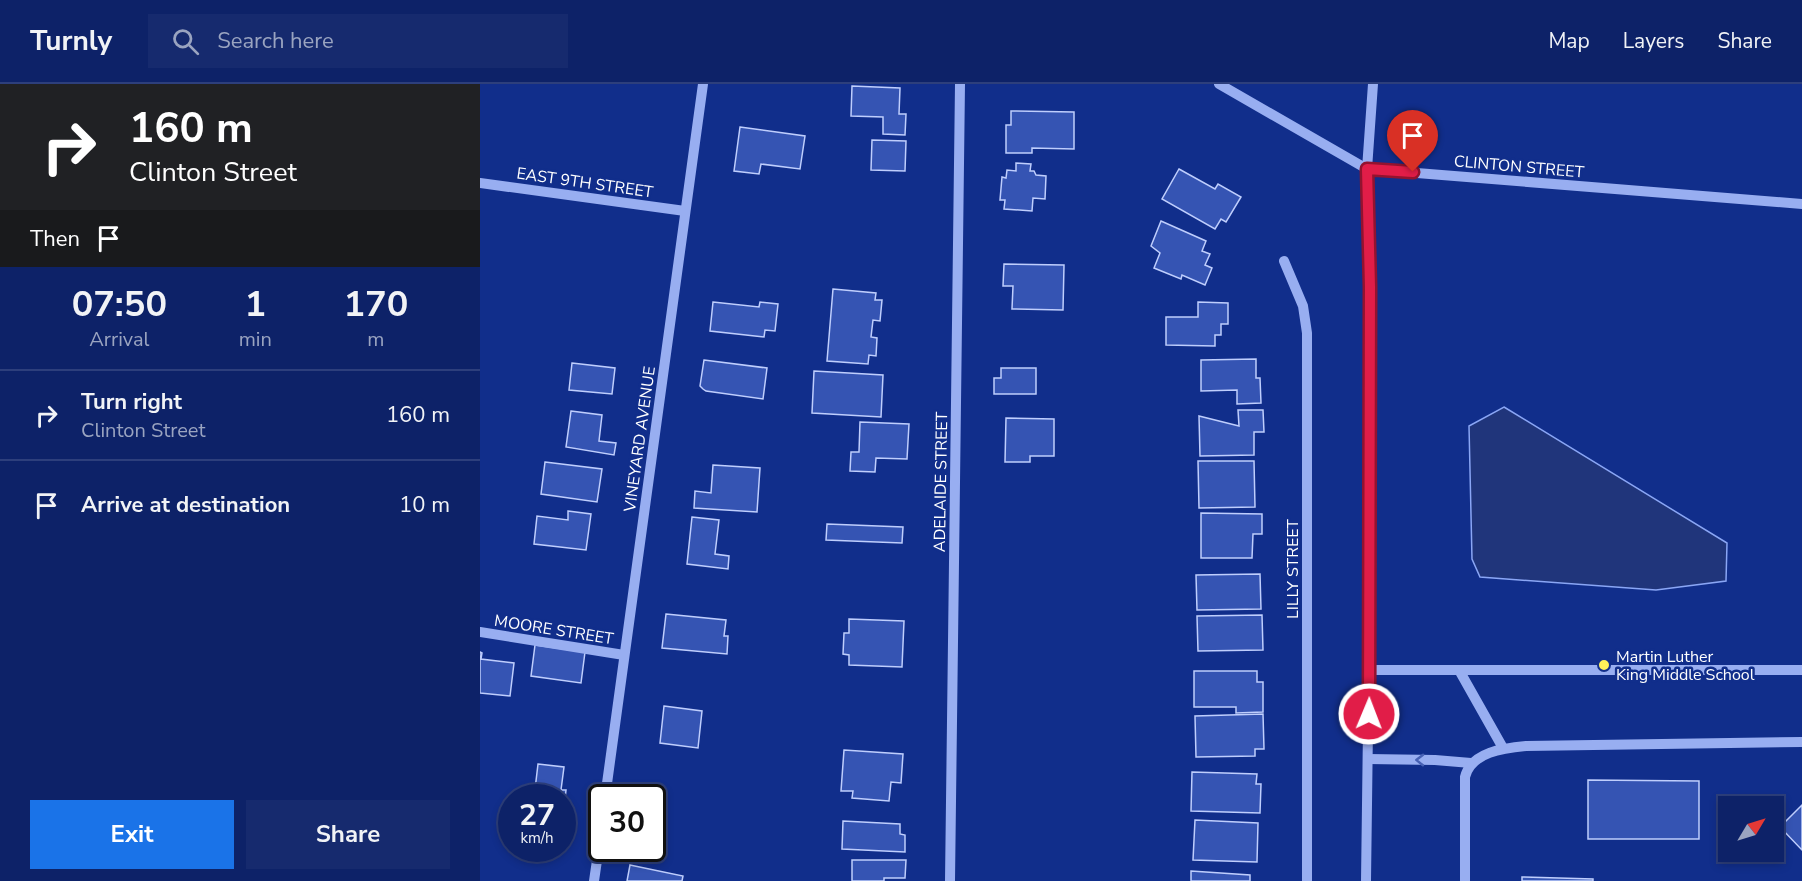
<!DOCTYPE html>
<html lang="en">
<head>
<meta charset="utf-8">
<style>
  body { margin:0; font-family:"Nunito Sans",sans-serif; background:#162a6e; color:#f1f3f6; height:100vh; display:flex; flex-direction:column; font-size:22px; white-space:nowrap }
  * { box-sizing:border-box; margin:0 }
  p { font-size:20px; color:#9aa4c0 }
  .icon { flex:none; width:33px; height:33px; fill:none; stroke:currentColor; stroke-width:2; stroke-linecap:round; stroke-linejoin:round }
  .map { position:relative; flex:1; overflow:hidden }
  .side { display:flex; flex-direction:column; background:#0d2268; width:480px }
  .side>* { flex:none }
  .hud { background:#202124; color:#fff; overflow:hidden }
  .needle { width:39px; rotate:52deg }
  .buttons { position:absolute; left:1238px; top:712px; display:grid; gap:12px }
  .buttons a { display:grid; place-items:center; width:66px; height:66px; border-radius:0px; background:#0d2268; box-shadow:0 3px 9px #0003,0 0 0 2px #2d3f7c; font-size:30px }
  .speed { position:absolute; left:18px; top:700px; display:flex; gap:12px; font-size:30px; font-weight:700; text-align:center }
  .speed>* { display:grid; place-content:center; width:78px; height:78px; border-radius:50%; background:#0d2268; box-shadow:0 3px 9px #0003,0 0 0 2px #2d3f7c; line-height:1 }
  .speed small { font-size:15px; font-weight:400 }
  .speed .limit { border:3px solid #111; border-radius:9px; background:#fff; color:#111 }
  .pin { position:absolute; display:grid; place-items:center; width:51px; height:51px; color:#fff; margin:-62px -26px; border-radius:50% 50% 50% 0; rotate:-45deg; box-shadow:0 0 6px #0007 }
  .pin .icon { rotate:45deg }
  .me { position:absolute; width:66px; margin:-33px; rotate:1deg; stroke-linejoin:round; filter:drop-shadow(0 0 4px #0008) }
  .turn { display:flex; align-items:center; gap:21px; height:126px; padding:0 30px; font-size:27px }
  .turn .icon { width:78px; height:78px; stroke-width:2.5 }
  .turn b { display:block; font-size:42px; line-height:51px }
  .then { display:flex; align-items:center; height:57px; padding:0 30px; background:#0003; gap:12px; font-size:22px }
  .eta { display:flex; justify-content:space-evenly; align-items:center; height:102px; text-align:center }
  .eta b { font-size:36px; font-weight:700; line-height:42px }
  .button { display:flex; gap:12px; margin-top:auto; padding:12px 30px }
  .button a { flex:1; height:69px; border-radius:0px; background:#1a73e8; color:#fff; font-size:24px; font-weight:700; line-height:69px; text-align:center }
  .button a+a { background:#162a6e; color:#f1f3f6 }
  ul { padding:0; list-style:none }
  li { display:flex; align-items:center; gap:18px; height:90px; padding:0 30px; border-top:2px solid #2d3f7c }
  li div { flex:1 }
  li b { display:block; font-size:22px }
  li em { font-style:normal }
  header { display:flex; align-items:center; gap:36px; box-sizing:border-box; height:84px; padding:0 30px; background:#0d2268; border-bottom:2px solid #2d3f7c }
  header strong { font-size:28px }
  nav { display:flex; gap:33px; margin-inline-start:auto; font-size:21px }
  .search { width:420px; height:54px; background:#162a6e; display:flex; align-items:center; gap:15px; box-sizing:border-box; padding:0 21px; border-radius:0px; color:#9aa4c0; font-size:22px }
  main { display:flex; flex:1; min-height:0 }
  .map>svg:first-child { display:block }
  .water { fill:#20357b; stroke:#8aa6f5; stroke-width:1.5 }
  .building { fill:#3554b3; stroke:#bfcefd; stroke-width:1.5 }
  .lines { fill:none; stroke-linecap:round; stroke-linejoin:round }
  .minor { stroke:#98aef1; stroke-width:10 }
  .oneway { stroke:#4761b4 }
  .route-casing { stroke:#92132f; stroke-width:15 }
  .route { stroke:#e11d48; stroke-width:10 }
  .poi-dot { fill:#fff159; stroke:#112e8b; stroke-width:2 }
  .labels { text-anchor:middle; stroke-width:5; stroke-linejoin:round; paint-order:stroke }
  .street-label { font-size:16px; fill:#fff; stroke:#112e8b }
  .poi-label { font-size:16px; fill:#fff; stroke:#112e8b; text-anchor:start }
</style>
</head>
<body>
<header>
<strong>Turnly</strong>
<div class="search"><svg class="icon" aria-label="search" viewBox="0 0 24 24"><circle cx="10" cy="10" r="6"/><path d="M15 15l6 6"/></svg>Search here</div>
<nav><a>Map</a><a>Layers</a><a>Share</a></nav>
</header>
<main>
<section class="side">
<div class="hud">
<div class="turn"><svg class="icon" aria-label="right" viewBox="0 0 24 24"><path d="M7 20v-9h11M14 6l5 5-5 5"/></svg><div><b>160 m</b>Clinton Street</div></div>
<div class="then">Then<svg class="icon" aria-label="arrive" viewBox="0 0 24 24"><path d="M6 21V4h12l-3 4 3 4H6"/></svg></div>
</div>
<div class="eta">
<div><b>07:50</b><p>Arrival</p></div>
<div><b>1</b><p>min</p></div>
<div><b>170</b><p>m</p></div>
</div>
<ul>
<li><svg class="icon" aria-label="right" viewBox="0 0 24 24"><path d="M7 20v-9h11M14 6l5 5-5 5"/></svg><div><b>Turn right</b><p>Clinton Street</p></div><em>160 m</em></li>
<li><svg class="icon" aria-label="arrive" viewBox="0 0 24 24"><path d="M6 21V4h12l-3 4 3 4H6"/></svg><div><b>Arrive at destination</b></div><em>10 m</em></li>
</ul>
<div class="button"><a>Exit</a><a>Share</a></div>
</section>
<div class="map">
<svg width="1322" height="797" viewBox="0 0 1322 797">
  <rect width="100%" height="100%" fill="#112e8b"/>
  <path class="water" d="M1024,323L1247,459L1246,497L1176,506L1000,493L992,475L989,342Z"/>
  <g class="building">
    <path d="M372,2L420,4L419,30H426L425,51L403,50V33L371,32Z"/>
    <path d="M531,27L594,28V65L552,64V69H526V41H531Z"/>
    <path d="M260,43L325,52L320,85L281,80L279,90L254,87Z"/>
    <path d="M392,56L426,57L425,87L391,86Z"/>
    <path d="M536,79L551,80L550,87H554L556,91L566,92L565,115L553,114L552,127L524,125L525,116H520L522,93L526,94L527,86L536,87Z"/>
    <path d="M699,85L735,105L738,100L761,113L746,138L741,135L735,145L682,115Z"/>
    <path d="M681,137L726,157L722,167L730,170L725,181L732,184L725,201L702,191L701,195L674,184L680,169L671,162Z"/>
    <path d="M524,180L584,181L583,226L532,225L533,202H523Z"/>
    <path d="M353,205L396,209L395,216H402L400,237L393,236L391,253L397,254L396,272L389,271L388,280L347,277Z"/>
    <path d="M233,218L279,223L280,218L298,220L295,247L285,246L284,253L230,247Z"/>
    <path d="M718,218L748,219V240H741V251H735V262L686,261V233H718Z"/>
    <path d="M776,275V294H780L781,319L757,320V306L721,307V276Z"/>
    <path d="M224,276L287,284L283,315L226,307L223,305L220,302Z"/>
    <path d="M92,279L135,284L132,310L89,306Z"/>
    <path d="M521,284H556V310H514V294H521Z"/>
    <path d="M334,287L403,291L401,333L332,329Z"/>
    <path d="M758,326H783L784,348H774V371L720,372L719,332L759,342Z"/>
    <path d="M91,327L122,331L119,357L136,359L134,371L86,363Z"/>
    <path d="M526,334L574,335V372H550V378H525Z"/>
    <path d="M380,338L429,340L427,375L396,374L395,388L370,387L371,368H379Z"/>
    <path d="M718,377H774L775,423L719,424Z"/>
    <path d="M65,378L122,385L117,418L61,410Z"/>
    <path d="M233,381L280,384L277,428L214,424L215,407L231,409Z"/>
    <path d="M88,427L111,430L106,466L54,460L57,432L88,436Z"/>
    <path d="M721,429L782,430V450H773L772,474H721Z"/>
    <path d="M212,433L239,436L235,470L249,472L248,485L207,480Z"/>
    <path d="M347,440L423,443L422,459L346,456Z"/>
    <path d="M780,490L781,525L717,526L716,491Z"/>
    <path d="M186,530L246,536L244,552H248L247,570L182,564Z"/>
    <path d="M782,531L783,566L718,567L717,532Z"/>
    <path d="M369,535L424,537L422,583L369,581V571L363,570L364,549H369Z"/>
    <path d="M55,561L105,568L101,599L51,592Z"/>
    <path d="M0,568L2,569L1,575L34,579L30,612L0,609Z"/>
    <path d="M714,587H777V598H783V628L756,629V623H714Z"/>
    <path d="M184,622L222,627L218,664L180,659Z"/>
    <path d="M783,630L784,665H775V672L716,673L715,632Z"/>
    <path d="M364,666L423,670L421,699L411,698L409,717L372,714L373,707H361Z"/>
    <path d="M58,680L84,683L81,706H86L84,724L82,714H54Z"/>
    <path d="M712,688L777,690L776,700H781L780,729L711,727Z"/>
    <path d="M1108,696L1219,697V755H1108Z"/>
    <path d="M1322,721V766L1300,743Z"/>
    <path d="M715,736L778,739L777,778L713,776Z"/>
    <path d="M363,737L420,740V750L425,751V768L362,765Z"/>
    <path d="M372,776H426L425,794H404V797H372Z"/>
    <path d="M150,781L203,792L202,797H147Z"/>
    <path d="M711,787L770,791V797H711Z"/>
    <path d="M1042,793L1113,795V797H1042Z"/>
  </g>
  <g class="lines">
    <g class="minor">
      <path d="M739,0L887,85L1322,120"/>
      <path d="M0,99L205,127"/>
      <path d="M804,177L823,222L827,249V797"/>
      <path d="M0,548L144,571"/>
      <path d="M889,586H1322"/>
      <path d="M979,586L1023,664"/>
      <path d="M888,675L955,676L991,679"/>
      <path d="M125,714L223,0"/>
      <path d="M114,797L122,742"/>
      <path d="M470,797L480,0"/>
      <path d="M886,797L890,490V203L887,85L893,0"/>
      <path d="M985,797V693C991,668 1024,664 1046,662L1322,658"/>
    </g>
  </g>
  <defs><path id="oneway-chevron" d="M-2-3.5L2.5 0L-2 3.5" fill="none" stroke-width="1.6" stroke-linecap="round" stroke-linejoin="round" transform="scale(1.5)"/></defs>
  <use class="oneway" href="#oneway-chevron" transform="translate(940 676) rotate(-179)"/>
  <g class="lines">
    <g class="route-casing">
      <path id="route" d="M889,630L890,203L887,85L933,88"/>
    </g>
    <use href="#route" class="route"/>
  </g>
  <circle class="poi-dot" cx="1124" cy="581" r="6"/>
  <g class="labels">
    <g class="street-label">
      <text transform="translate(1039 82) rotate(5)" y="6">CLINTON STREET</text>
      <text transform="translate(105 98) rotate(8)" y="6">EAST 9TH STREET</text>
      <text transform="translate(159 355) rotate(-82)" y="6">VINEYARD AVENUE</text>
      <text transform="translate(460 398) rotate(-89)" y="6">ADELAIDE STREET</text>
      <text transform="translate(812 485) rotate(-90)" y="6">LILLY STREET</text>
      <text transform="translate(74 545) rotate(9)" y="6">MOORE STREET</text>
    </g>
    <g class="poi-label">
      <text x="1136" y="578">Martin Luther<tspan x="1136" dy="18">King Middle School</tspan></text>
    </g>
  </g>
</svg>
<div class="buttons">
<a><svg class="needle" viewBox="-14 -14 28 28"><path d="M0-13l5 13h-10z" fill="#e53935"/><path d="M0 13l5-13h-10z" fill="#9aa4c0"/></svg></a>
</div>
<div class="speed"><div>27<small>km/h</small></div><div class="limit">30</div></div>
<div class="pin" style="left:933px;top:88px;background:#d93025"><svg class="icon" aria-label="arrive" viewBox="0 0 24 24"><path d="M6 21V4h12l-3 4 3 4H6"/></svg></div>
<svg class="me" style="left:889px;top:630px" viewBox="-20 -20 40 40"><circle r="17" fill="#e11d48" stroke="#fff" stroke-width="3"/><path d="M0-11L8 9 0 5-8 9z" fill="#fff"/></svg>
</div>
</main>
</body>
</html>
